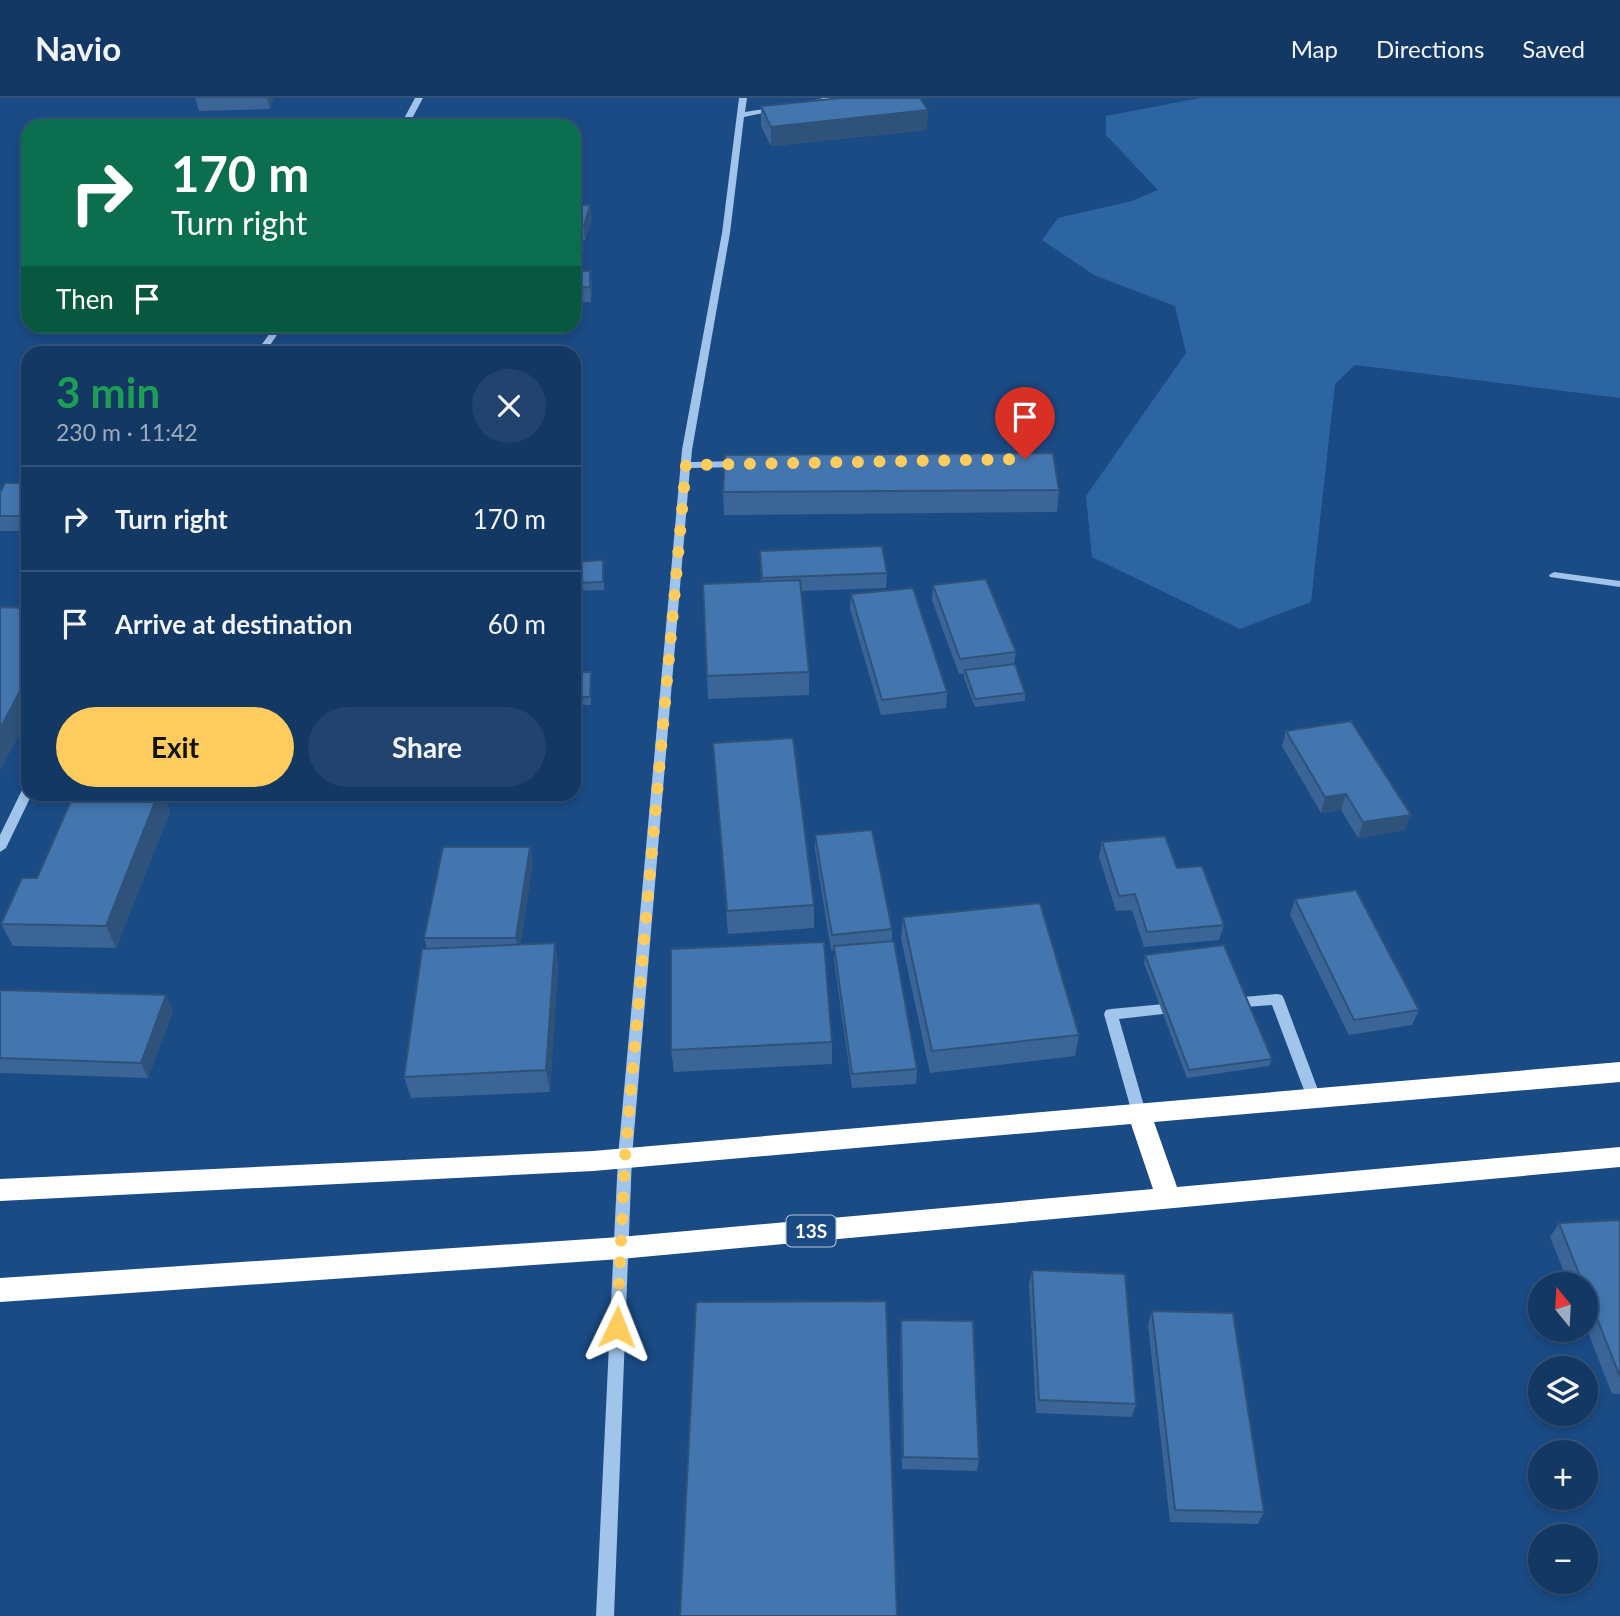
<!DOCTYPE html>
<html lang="en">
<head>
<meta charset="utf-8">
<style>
  body { margin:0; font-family:Lato,sans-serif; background:#21436d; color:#f1f3f6; height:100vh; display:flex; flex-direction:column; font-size:26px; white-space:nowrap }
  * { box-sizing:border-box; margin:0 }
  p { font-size:23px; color:#9dacbf }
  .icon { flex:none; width:38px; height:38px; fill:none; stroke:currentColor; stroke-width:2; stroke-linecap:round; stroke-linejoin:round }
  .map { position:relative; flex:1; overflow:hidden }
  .panel { position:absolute; left:21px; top:248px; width:560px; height:455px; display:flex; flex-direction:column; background:#143864; border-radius:21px; box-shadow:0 4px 10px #0003,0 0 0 2px #335278 }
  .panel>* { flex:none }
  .guide { position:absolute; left:21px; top:21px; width:560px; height:214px; border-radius:21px; box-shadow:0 4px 10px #0003,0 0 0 2px #335278; background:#0b6e4f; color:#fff; overflow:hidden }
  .needle { width:46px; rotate:342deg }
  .fabs { position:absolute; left:1528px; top:1174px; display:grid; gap:14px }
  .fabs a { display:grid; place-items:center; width:70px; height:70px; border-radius:50%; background:#143864; box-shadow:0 4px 10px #0003,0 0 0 2px #335278; font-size:35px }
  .pin { position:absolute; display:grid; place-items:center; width:60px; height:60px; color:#fff; margin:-72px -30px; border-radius:50% 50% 50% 0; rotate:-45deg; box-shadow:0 0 7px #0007 }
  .pin .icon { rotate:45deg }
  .me { position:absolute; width:77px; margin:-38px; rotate:2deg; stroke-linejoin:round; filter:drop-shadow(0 0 5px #0008) }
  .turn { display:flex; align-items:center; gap:24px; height:147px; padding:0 35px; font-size:32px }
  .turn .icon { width:91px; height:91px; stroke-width:2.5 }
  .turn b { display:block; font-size:49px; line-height:60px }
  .then { display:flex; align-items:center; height:66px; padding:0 35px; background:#0003; gap:14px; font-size:26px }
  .round { display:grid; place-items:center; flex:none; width:74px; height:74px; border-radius:37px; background:#21436d }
  .summary { display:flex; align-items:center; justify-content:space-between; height:119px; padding:0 35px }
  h1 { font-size:42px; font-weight:700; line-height:52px; color:#1e9e55 }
  .button { display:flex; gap:14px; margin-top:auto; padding:14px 35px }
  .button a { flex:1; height:80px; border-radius:42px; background:#fdcc5d; color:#111; font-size:28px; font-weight:700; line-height:80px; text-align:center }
  .button a+a { background:#21436d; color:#f1f3f6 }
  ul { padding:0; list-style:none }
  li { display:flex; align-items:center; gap:21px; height:105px; padding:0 35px; border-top:2px solid #335278 }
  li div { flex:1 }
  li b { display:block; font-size:26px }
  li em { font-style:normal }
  header { display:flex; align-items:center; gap:42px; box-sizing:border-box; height:98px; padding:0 35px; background:#143864; border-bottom:2px solid #335278 }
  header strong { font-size:33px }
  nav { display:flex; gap:38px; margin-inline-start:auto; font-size:24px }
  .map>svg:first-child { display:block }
  .green { fill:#2d65a3 }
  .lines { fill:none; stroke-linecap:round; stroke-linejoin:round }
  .minor { fill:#a1c4eb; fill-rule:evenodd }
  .highway { fill:#fff; fill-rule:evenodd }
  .wall { fill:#3a6596 }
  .shaded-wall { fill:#2f527a }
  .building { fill:#4375ae; stroke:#2f527a; stroke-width:2 }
  .route { stroke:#fdcc5d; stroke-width:12; stroke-dasharray:0 21.6 }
  .labels { text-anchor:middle; stroke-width:7; stroke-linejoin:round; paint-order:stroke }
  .shield { fill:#1a4b85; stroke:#bac9da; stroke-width:2 }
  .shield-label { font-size:19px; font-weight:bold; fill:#fff }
</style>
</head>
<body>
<header>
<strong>Navio</strong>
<nav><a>Map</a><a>Directions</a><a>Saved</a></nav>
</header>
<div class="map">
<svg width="1620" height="1518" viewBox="0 0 1620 1518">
  <rect width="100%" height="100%" fill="#1a4b85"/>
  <path class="green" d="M1200,0H1620V300L1355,267L1335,286L1311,504L1240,531L1092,459L1086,398L1186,255L1175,208L1094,177L1042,142L1058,120L1132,103L1158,92L1106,37V18Z"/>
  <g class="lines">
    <g class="minor">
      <path d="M415,0H423L408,28H400Z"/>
      <path d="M739,0H747L745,14L777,9L781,11L744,19L730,135L692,352L691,364L741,363L746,366L741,369L690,370L632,1059L614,1518H596L618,1059L682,352L722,135Z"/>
      <path d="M823,0H838L809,7L805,5Z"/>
      <path d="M275,228H283L264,256H255Z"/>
      <path d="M1554,474L1620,483V489L1550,479L1549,477Z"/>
      <path d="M28,688V696H32L6,750L0,754V737L22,692Z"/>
      <path d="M1277,896L1282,897L1284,901L1321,1000L1319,1004L1314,1006L1309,1004L1307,1000L1272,907L1231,910L1226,909L1224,905L1226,901L1231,900Z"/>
      <path d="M1175,905L1180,906L1182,910L1180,914L1119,921L1146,1015L1144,1019L1139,1021L1134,1019L1132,1015L1104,916L1106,912L1111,911Z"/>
    </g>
    <path class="highway" d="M1620,964V984L1154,1024L1177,1089L1620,1049V1069L620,1161L0,1204V1180L620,1139L1153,1091L1131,1026L593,1073L0,1103V1081L593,1053Z"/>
  </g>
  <g class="wall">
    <path d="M195,0H274L270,11L199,13Z"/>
    <path d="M761,8L927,32L771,48L761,28Z"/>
    <path d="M574,107L592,121L585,142H583L584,151L579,173H590L592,187L591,204L574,205Z"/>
    <path d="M28,385V433H0V418Z"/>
    <path d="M1059,392L1057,414L724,417L723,394Z"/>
    <path d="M760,453L887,475L886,490L801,493L809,574V597L708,601L707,578L761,484Z"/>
    <path d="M574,464L604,470V492L574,493Z"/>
    <path d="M933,487L1016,554L1014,566L1025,595V603L975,609L964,580V576H959L932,502Z"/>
    <path d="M851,496L947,594L946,610L881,617L850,511Z"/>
    <rect x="574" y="574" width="17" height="33"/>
    <path d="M1286,633L1405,732L1358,740L1341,712L1321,715L1282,648Z"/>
    <path d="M713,645L814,807V830L728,836Z"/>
    <path d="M74,696H165L164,699L170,713L116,850L13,848L1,826L37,780Z"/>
    <path d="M815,737L892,831V843L917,971L916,986L852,990L834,863V852H831L815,752Z"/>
    <path d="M1102,744L1177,770L1224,827L1219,842L1144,849L1132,812L1116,813L1099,759Z"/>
    <path d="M533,764L520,847L555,845L558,867L550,994L411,1000L404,979L427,851L424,840Z"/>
    <path d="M1295,801L1419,912L1412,927L1349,937L1290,817Z"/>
    <path d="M903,819L1079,937L1075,958L930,975L901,841Z"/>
    <path d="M1145,857L1272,961L1269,968L1187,980L1144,865Z"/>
    <path d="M0,892L173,913L148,980L0,975Z"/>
    <path d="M832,944V966L674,974L671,952Z"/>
    <path d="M1620,1122V1296H1612L1586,1229V1186H1569L1550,1139L1559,1125Z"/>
    <path d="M1032,1172L1136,1306L1132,1319L1036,1315L1029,1186Z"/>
    <path d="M1152,1213L1264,1414L1258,1426L1170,1424L1148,1227Z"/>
    <path d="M901,1222L979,1361L977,1373L902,1371L900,1236Z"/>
  </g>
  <g class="shaded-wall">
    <path d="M267,0H274L270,11Z"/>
    <path d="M928,12L927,32L771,48V29Z"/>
    <path d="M590,107L592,121L585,142L584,128Z"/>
    <path d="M582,137L584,151L578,176L577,162Z"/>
    <path d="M590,173L592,187L591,204L590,189Z"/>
    <path d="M28,578V620L0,673V631Z"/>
    <path d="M156,696H165L164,699L170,713L116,850L106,828Z"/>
    <path d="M1346,696L1341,712L1321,715L1325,699Z"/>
    <path d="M1411,717L1405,732L1358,740L1363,724Z"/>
    <path d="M530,749L533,764L519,855L516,840Z"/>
    <path d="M555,845L558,867L550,994L546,972Z"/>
    <path d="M166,897L173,913L148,980L141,965Z"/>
  </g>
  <g class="building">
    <path d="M841,0H920L928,12L771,29L761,8Z"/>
    <path d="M574,107H590L584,128H574Z"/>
    <path d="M574,136L582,137L577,162H574Z"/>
    <path d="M574,173H590V189L574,190Z"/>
    <path d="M1053,355L1059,392L723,394L725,357Z"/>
    <path d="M5,385H28V418H0V395Z"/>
    <path d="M882,448L887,475L762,480L760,453Z"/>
    <path d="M603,462V484L574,485V464Z"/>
    <path d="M986,481L1016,554L960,561L933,487Z"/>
    <path d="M800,482L809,574L707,578L703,486Z"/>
    <path d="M913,490L947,594L882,602L851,496Z"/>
    <path d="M0,509L28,510V578L0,631Z"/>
    <path d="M1015,566L1025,595L975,601L965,572Z"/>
    <path d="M574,574H591L590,599H574Z"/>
    <path d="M1351,623L1411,717L1363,724L1346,696L1325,699L1286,633Z"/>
    <path d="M793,640L814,807L727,813L713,645Z"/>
    <path d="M74,696H158L106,828L1,826L22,780H37Z"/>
    <path d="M872,732L892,831L832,837L815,737Z"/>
    <path d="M1165,738L1177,770L1202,768L1224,827L1147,834L1135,796L1119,798L1102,744Z"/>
    <path d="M443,749H530L516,840H424Z"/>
    <path d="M1356,792L1419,912L1354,922L1295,801Z"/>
    <path d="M1040,805L1079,937L932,953L903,819Z"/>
    <path d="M894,843L917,971L852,976L834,848Z"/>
    <path d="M824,844L832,944L671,952V851Z"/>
    <path d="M555,845L546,972L404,979L422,851Z"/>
    <path d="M1224,847L1272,961L1189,972L1145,857Z"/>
    <path d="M0,892L166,897L141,965L0,960Z"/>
    <path d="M1620,1122V1279L1586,1192V1186H1583L1559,1125Z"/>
    <path d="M1032,1172L1125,1176L1136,1306L1039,1302Z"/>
    <path d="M886,1203L897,1518H680L696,1204Z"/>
    <path d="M1152,1213L1233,1215L1264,1414L1175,1412Z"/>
    <path d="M901,1222L973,1223L979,1361L903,1359Z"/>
  </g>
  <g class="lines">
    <path class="route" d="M617,1229L625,1059L686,367L1025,361"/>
  </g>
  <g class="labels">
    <rect class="shield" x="786.5" y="1117.5" width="49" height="31" rx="5"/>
    <g class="shield-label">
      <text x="811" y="1140">13S</text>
    </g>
  </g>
</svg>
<div class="fabs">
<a><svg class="needle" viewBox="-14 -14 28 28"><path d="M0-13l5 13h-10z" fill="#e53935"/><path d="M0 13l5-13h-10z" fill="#9dacbf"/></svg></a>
<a><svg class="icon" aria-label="layers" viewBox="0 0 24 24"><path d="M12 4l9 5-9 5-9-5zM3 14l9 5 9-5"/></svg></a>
<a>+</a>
<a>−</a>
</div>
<div class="pin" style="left:1025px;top:361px;background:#d93025"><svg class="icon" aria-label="arrive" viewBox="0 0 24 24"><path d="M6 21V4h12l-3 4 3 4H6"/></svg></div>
<svg class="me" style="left:617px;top:1229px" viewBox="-20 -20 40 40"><path d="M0-17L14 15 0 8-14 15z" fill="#fdcc5d" stroke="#fff" stroke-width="4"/></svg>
<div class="guide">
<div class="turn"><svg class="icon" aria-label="right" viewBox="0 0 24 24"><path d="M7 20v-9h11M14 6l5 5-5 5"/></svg><div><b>170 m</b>Turn right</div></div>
<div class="then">Then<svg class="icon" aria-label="arrive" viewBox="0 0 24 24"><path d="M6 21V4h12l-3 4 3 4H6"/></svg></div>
</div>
<section class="panel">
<div class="summary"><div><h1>3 min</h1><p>230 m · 11:42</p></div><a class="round"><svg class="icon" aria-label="close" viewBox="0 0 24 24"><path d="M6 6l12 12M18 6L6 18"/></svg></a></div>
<ul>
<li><svg class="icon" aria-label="right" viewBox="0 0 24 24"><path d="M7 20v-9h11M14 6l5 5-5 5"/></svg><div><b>Turn right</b></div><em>170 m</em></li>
<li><svg class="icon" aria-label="arrive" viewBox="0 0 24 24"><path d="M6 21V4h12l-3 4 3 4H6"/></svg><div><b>Arrive at destination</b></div><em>60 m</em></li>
</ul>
<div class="button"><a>Exit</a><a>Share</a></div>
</section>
</div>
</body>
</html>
